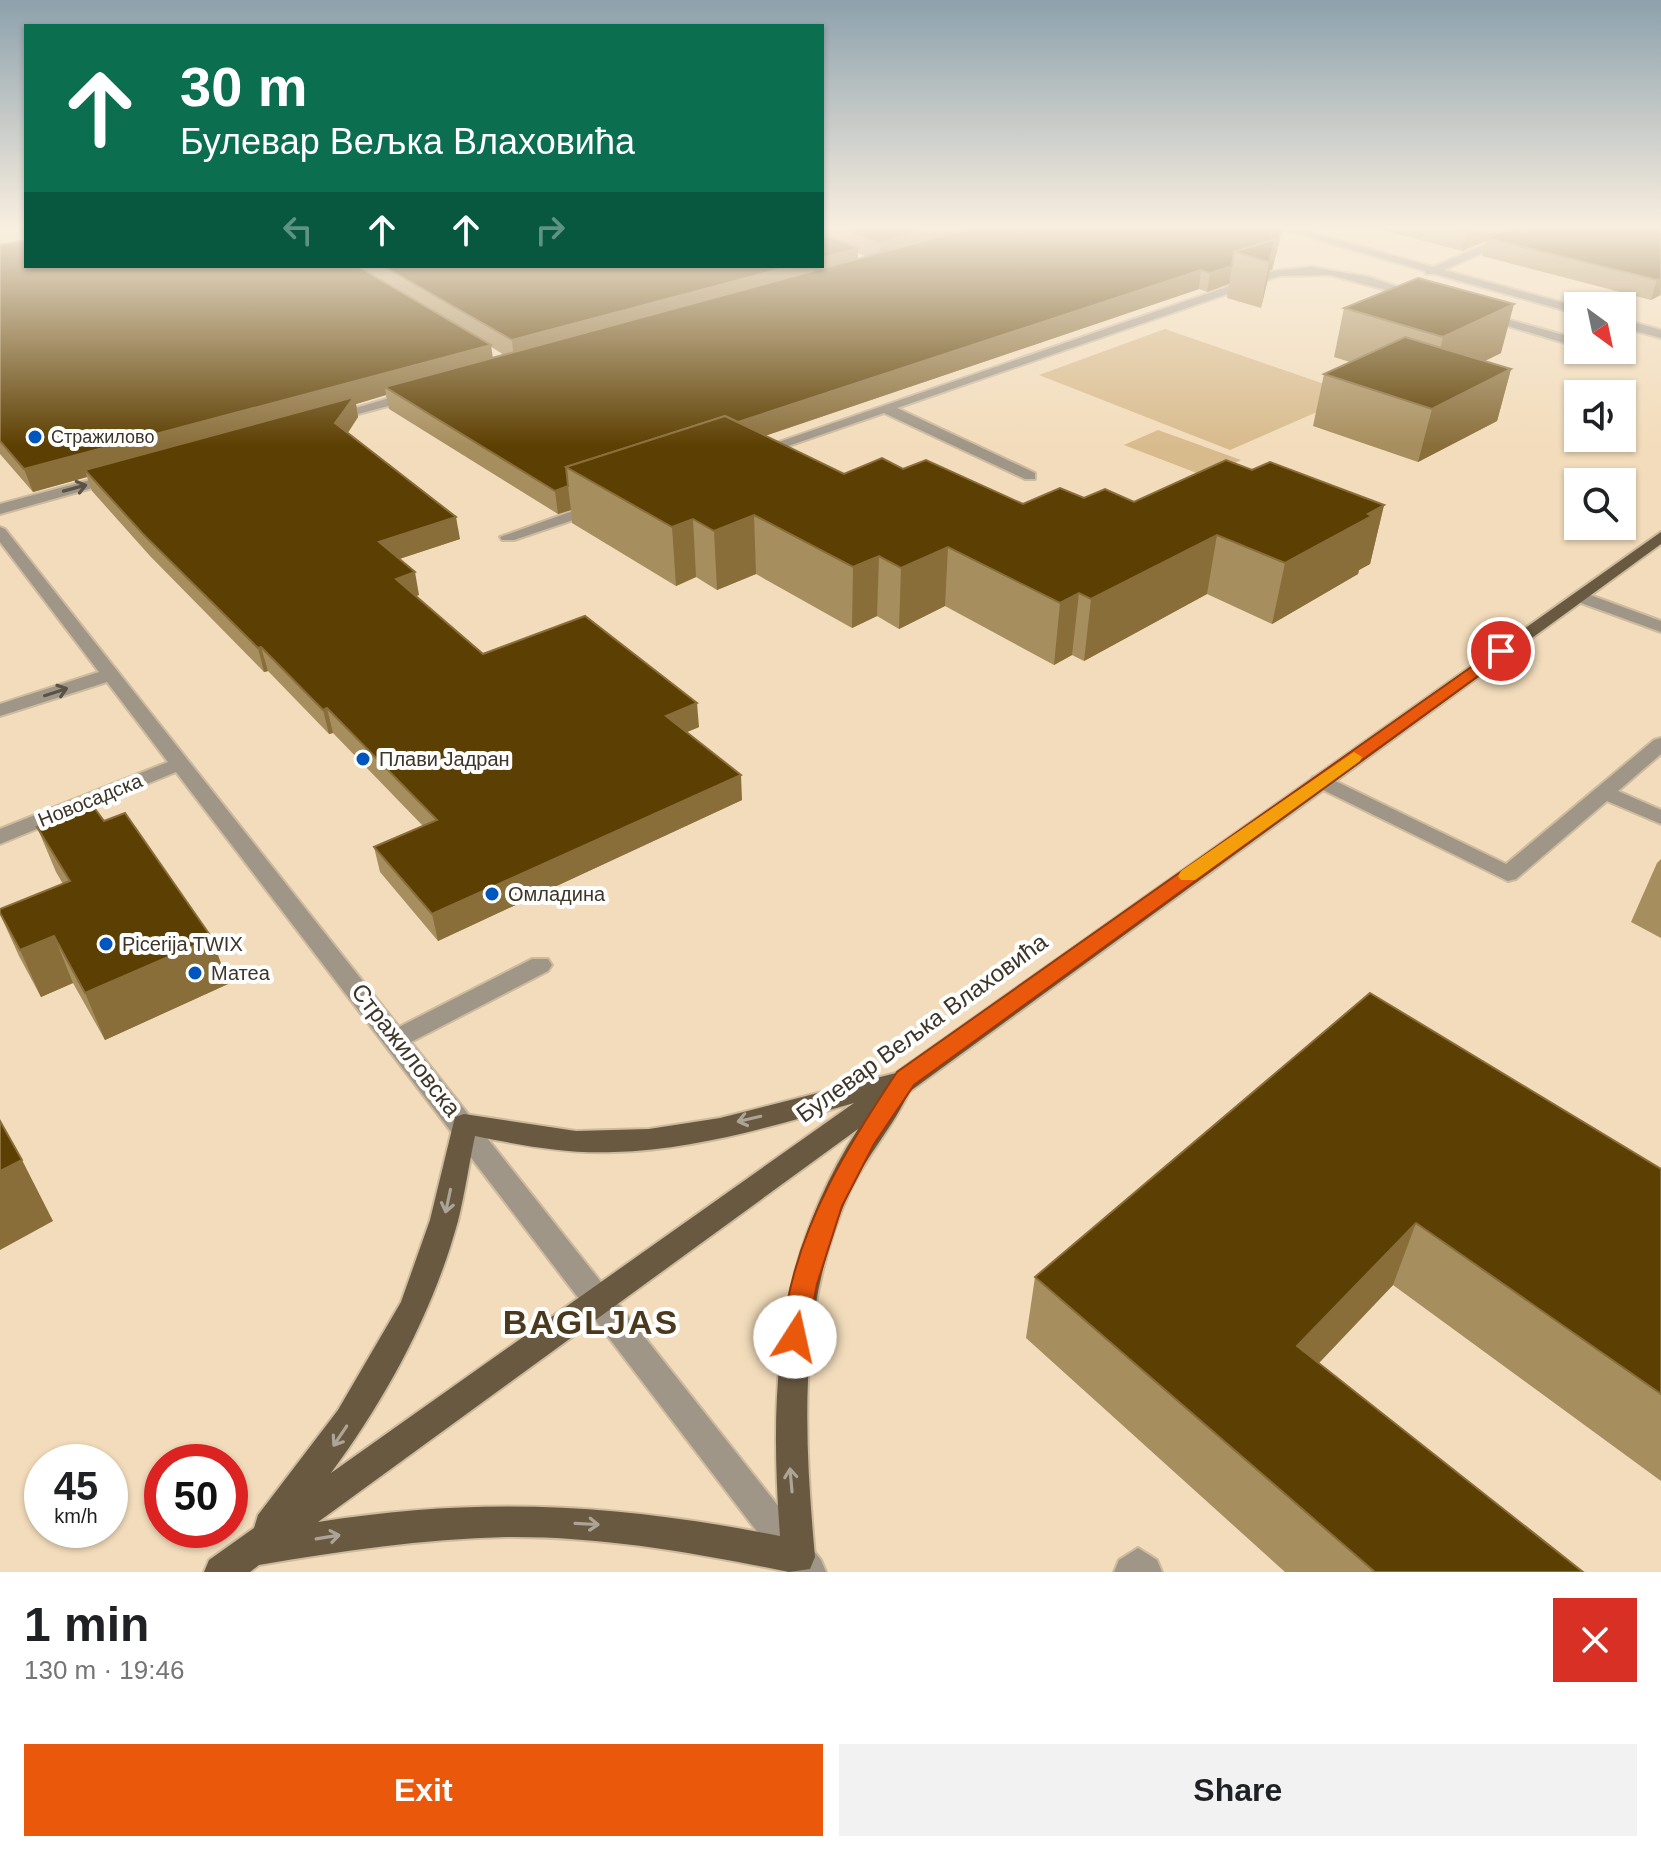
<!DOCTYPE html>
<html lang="en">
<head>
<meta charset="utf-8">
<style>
  body { margin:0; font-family:Arial,sans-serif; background:#f2f2f2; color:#202124; height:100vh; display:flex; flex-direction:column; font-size:30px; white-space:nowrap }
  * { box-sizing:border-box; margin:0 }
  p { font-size:26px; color:#757577 }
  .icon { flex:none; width:44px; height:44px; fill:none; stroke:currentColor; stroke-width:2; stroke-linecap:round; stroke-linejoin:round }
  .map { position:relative; height:1572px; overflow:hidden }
  .details { display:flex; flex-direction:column; background:#fff; flex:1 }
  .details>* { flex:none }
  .top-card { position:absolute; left:24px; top:24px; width:800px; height:244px; border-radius:0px; box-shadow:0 2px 6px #0004; background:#0b6e4f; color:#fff; overflow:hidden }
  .needle { width:52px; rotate:147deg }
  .controls { position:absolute; left:1564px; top:292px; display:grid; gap:16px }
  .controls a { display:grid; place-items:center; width:72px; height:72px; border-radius:0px; background:#fff; box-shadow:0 2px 6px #0004; font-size:40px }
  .speed { position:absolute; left:24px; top:1444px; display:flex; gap:16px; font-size:40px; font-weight:700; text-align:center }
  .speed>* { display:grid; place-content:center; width:104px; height:104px; border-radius:50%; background:#fff; box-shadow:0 2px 6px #0004; line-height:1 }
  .speed small { font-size:20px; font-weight:400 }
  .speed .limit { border:12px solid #d22; background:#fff; color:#111 }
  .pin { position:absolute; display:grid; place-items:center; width:68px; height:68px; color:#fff; margin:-34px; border:4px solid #fff; border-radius:50%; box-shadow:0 2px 8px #0007 }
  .me { position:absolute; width:88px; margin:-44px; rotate:10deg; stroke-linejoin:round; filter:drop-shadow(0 0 6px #0008) }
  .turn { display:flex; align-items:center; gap:28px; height:168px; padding:0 24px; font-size:36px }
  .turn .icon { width:104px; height:104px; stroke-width:2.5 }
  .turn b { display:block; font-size:56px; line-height:68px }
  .lanes { display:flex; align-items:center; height:76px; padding:0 24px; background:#0003; justify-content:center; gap:40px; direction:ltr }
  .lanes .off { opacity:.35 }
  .round { display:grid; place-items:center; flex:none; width:84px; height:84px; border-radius:0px; background:#f2f2f2 }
  .head { display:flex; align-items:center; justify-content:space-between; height:136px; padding:0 24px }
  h1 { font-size:48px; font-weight:600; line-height:60px }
  .button { display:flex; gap:16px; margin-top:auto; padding:16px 24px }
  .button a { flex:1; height:92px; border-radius:0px; background:#ea580c; color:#fff; font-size:32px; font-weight:600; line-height:92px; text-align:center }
  .button a+a { background:#f2f2f2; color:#202124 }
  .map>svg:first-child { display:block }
  .green { fill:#d8bb8d }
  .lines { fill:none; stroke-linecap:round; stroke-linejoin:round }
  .minor-casing { stroke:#cebb9e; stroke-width:4 }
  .major-casing { stroke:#cebb9e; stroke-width:4 }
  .minor { fill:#9f9688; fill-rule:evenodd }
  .major { fill:#695941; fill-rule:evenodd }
  .wall { fill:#a78e5e; fill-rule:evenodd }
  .shaded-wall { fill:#896e3a }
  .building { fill:#5c3f02; stroke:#896e3a; stroke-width:2 }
  .oneway { stroke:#5a5245 }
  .oneway2 { stroke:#aca496 }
  .route { fill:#ea580c; stroke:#983908; stroke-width:2 }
  .slow { fill:#f59e0b }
  .poi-dot { fill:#0056bf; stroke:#fff; stroke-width:3 }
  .labels { text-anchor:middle; stroke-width:8; stroke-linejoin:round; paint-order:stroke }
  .far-poi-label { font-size:18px; fill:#3d3528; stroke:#fff; text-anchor:start }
  .poi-label { font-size:20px; fill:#3d3528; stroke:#fff; text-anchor:start }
  .street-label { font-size:20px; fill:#3d3528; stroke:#fff }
  .near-street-label { font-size:24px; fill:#3d3528; stroke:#fff }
  .near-district-label { font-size:34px; font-weight:bold; letter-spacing:2px; fill:#4b391d; stroke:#fff }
</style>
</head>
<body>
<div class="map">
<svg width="1661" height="1572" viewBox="0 0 1661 1572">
  <rect width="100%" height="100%" fill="#f2dcbb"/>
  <g class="green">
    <path d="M1165,329L1356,395L1230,450L1039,375Z"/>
    <path d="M1158,430L1241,460L1207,477L1124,445Z"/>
  </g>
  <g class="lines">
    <g class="minor-casing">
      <g id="minor">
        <path d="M1272,226H1289L1433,267L1528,226H1542L1444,270L1578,307V314L1435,274H1426L1425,271Z"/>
        <path d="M1312,267L1369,277L1422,295L1416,298L1330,275L1279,276L897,408L1035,473V479H1025L884,413L762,455L750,452L1273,271Z"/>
        <path d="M1485,313L1578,339V347L1481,318V314Z"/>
        <path d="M1622,319L1661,330V338L1622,327Z"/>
        <path d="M413,391L420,395L418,398L332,421L325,417Z"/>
        <path d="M116,473L121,474V480L0,514V504Z"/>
        <path d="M595,503L603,508L600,511L514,540H502L500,537Z"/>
        <path d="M0,527L5,529L399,1027L532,959H548L552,965L548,971L411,1042L821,1560L826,1572H788L176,772L0,844V829L168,762L107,682L0,716V704L99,672L0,542Z"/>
        <path d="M1579,591L1661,621V632L1573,600L1571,596Z"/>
        <path d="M1661,738V754L1618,791L1661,810V824L1607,801L1516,879L1508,881L1313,785L1310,781L1313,777H1327L1506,864L1654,740Z"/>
        <path d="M1138,1548L1157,1560L1162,1572H1114L1119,1560Z"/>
      </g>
    </g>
    <g class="major-casing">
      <path id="major" d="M1661,532V544L909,1092C894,1126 866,1156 850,1191C797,1306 804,1434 815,1557L810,1569L789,1572C696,1553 601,1536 506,1537C423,1539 341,1551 259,1565L250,1572H204L209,1560L254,1528L258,1515L338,1410L401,1302L430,1220L455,1117L464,1114L576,1131L649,1129L720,1118L896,1073ZM854,1103L331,1473C387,1397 433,1312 458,1221C465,1193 469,1164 475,1136C520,1145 567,1154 614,1152C696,1150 776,1125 854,1103ZM858,1129C776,1256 769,1390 780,1536C619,1504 481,1496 318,1522Z"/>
    </g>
    <use href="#minor" class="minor"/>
    <use href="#major" class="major"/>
  </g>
  <g class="wall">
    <path d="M822,226H1283L1272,270H1270L1261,308L1227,298L1229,284L1207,292L1199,289L765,436L844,474L903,469L1023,504L1084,498L1134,502L1252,470L1384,505L1370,564L1359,570L1358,574L1272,624L1207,594L1084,661L1072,655L1054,665L945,606L899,629L877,616L852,628L756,574L717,590L696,577L676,586L572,523L571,510L558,514L389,409L386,395L356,404L358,417L348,433L460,539L399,559L419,595L416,596L483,654L699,727L687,732L742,800L438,941L380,872L374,847L423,826L333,733L329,734L268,671L264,672L150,556L92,491L87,477L33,492L0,454V245L26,266H822ZM858,253L867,257L858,259ZM491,347L493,348L504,355L492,358Z"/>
    <path d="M1367,226H1661V295L1651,300L1482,256L1486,241L1462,251Z"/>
    <path d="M1344,308L1501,353L1484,361L1511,369L1497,421L1418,462L1313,426L1324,374L1350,362L1334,357Z"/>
    <path d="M104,821L212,938L228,984L105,1040L73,983L41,997L19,956L0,914L63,884L56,872L37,827Z"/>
    <path d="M1661,859V938L1631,922L1657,863Z"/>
    <path d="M1661,1169V1481L1393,1285L1319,1363L1583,1572H1285L1026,1338L1035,1277Z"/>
  </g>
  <g class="shaded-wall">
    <path d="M939,226H1002L879,261L880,243Z"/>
    <path d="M1282,226H1283L1282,232L1272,270H1270L1261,308L1269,262L1254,258Z"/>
    <path d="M1483,226H1520L1487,238L1486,241L1462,251L1467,233Z"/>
    <path d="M858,248V266L514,361L512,340L791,266H822V258Z"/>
    <path d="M1232,266L1229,284L1207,292L1210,273Z"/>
    <path d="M1201,270L1199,289L711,454L701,435Z"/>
    <path d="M1661,279L1660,295L1651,300L1657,280Z"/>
    <path d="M1514,304L1501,353L1431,388L1443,337Z"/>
    <path d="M491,345L494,366L385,387L386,395L356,404L358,417L340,444L85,470L87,477L33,492L24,469Z"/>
    <path d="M1511,369L1497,421L1418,462L1432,409Z"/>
    <path d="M568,486L571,510L558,514L555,491Z"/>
    <path d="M1384,505L1370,564L1359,570L1358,574L1272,624L1285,563Z"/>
    <path d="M754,515L756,574L717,590L714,531Z"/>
    <path d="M456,517L460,539L384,564L379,542Z"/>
    <path d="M693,519L696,577L676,586L672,527Z"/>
    <path d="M1217,535L1207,594L1084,661L1091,599Z"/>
    <path d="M948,547L945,606L899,629L901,568Z"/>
    <path d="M879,556L877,616L852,628L853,567Z"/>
    <path d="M415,572L419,595L401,601L396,579Z"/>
    <path d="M1079,593L1072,655L1054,665L1060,603Z"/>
    <path d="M261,647L268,671L264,672L258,648Z"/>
    <path d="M697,703L699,727L668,740L666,716Z"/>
    <path d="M327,708L333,733L329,734L323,710Z"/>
    <path d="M741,775L742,800L438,941L432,914Z"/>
    <path d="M54,936L73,983L41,997L20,950Z"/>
    <path d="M212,938L228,984L105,1040L85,993Z"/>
    <path d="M22,1160L53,1221L0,1250V1171Z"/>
    <path d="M1416,1223L1393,1285L1277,1407L1297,1346Z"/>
  </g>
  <g class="building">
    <path d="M833,226H939L880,243Z"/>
    <path d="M979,226H1282L1275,251L1273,252L1276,239L1234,252L1232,266L1210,273L1201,270L738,422L725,416L566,467L568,486L555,491L385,387Z"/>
    <path d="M1440,226H1483L1467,233Z"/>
    <path d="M1514,226H1661V279L1657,280L1487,238Z"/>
    <path d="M822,234L858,248L822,258Z"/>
    <path d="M1276,239L1269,262L1234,252Z"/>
    <path d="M26,240V266H357L491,345L24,469L0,441V245Z"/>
    <path d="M383,266H791L512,340Z"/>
    <path d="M1418,278L1514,304L1443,337L1344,308Z"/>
    <path d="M1405,337L1511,369L1432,409L1324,374Z"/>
    <path d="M354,397L335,423L456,517L379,542L415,572L396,579L483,654L585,616L697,703L666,716L741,775L432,914L374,847L437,820L327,708L323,710L261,647L258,648L143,534L85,470Z"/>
    <path d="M725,416L844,474L882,458L903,469L926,460L1023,504L1060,488L1084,498L1105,489L1134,502L1226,460L1252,470L1270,462L1384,505L1368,514L1372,516L1285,563L1217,535L1091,599L1079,593L1060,603L948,547L901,568L879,556L853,567L754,515L714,531L693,519L672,527L566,467Z"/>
    <path d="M93,806L104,821L125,813L212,938L85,993L54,936L20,950L0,913V909L70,881L37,827Z"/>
    <path d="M1370,993L1661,1169V1394L1416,1223L1297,1346L1583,1572H1375L1035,1277Z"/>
    <path d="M0,1121L22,1160L0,1171Z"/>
  </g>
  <defs><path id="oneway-shaft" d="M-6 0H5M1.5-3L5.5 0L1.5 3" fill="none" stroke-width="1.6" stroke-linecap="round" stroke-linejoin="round" transform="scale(2)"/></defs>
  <g class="oneway">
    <use href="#oneway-shaft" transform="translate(75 488) rotate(-15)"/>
    <use href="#oneway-shaft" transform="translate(56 692) rotate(-18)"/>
  </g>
  <g class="oneway2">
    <use href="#oneway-shaft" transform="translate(749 1119) rotate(167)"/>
    <use href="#oneway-shaft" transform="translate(448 1201) rotate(102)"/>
    <use href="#oneway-shaft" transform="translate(340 1436) rotate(124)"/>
    <use href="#oneway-shaft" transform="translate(791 1480) rotate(-95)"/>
    <use href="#oneway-shaft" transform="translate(587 1524) rotate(3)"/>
    <use href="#oneway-shaft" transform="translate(328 1537) rotate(-9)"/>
  </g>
  <linearGradient id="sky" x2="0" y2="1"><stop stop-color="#8da1ac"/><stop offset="0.51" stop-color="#f9efe0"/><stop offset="1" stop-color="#f9efe0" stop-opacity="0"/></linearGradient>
  <rect width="1661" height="446" fill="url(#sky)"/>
  <path class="route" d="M1501,646L1507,648V655L914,1085L874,1144L842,1206L817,1284L805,1346L795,1350L785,1346C779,1333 785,1318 787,1304C803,1218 849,1144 897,1072Z"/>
  <path class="slow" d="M1354,752L1362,757L1360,761L1195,880H1181L1178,876L1181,871Z"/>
  <g class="poi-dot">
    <circle cx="35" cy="437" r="8"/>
    <circle cx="363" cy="759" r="8"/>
    <circle cx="492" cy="894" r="8"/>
    <circle cx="106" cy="944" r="8"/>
    <circle cx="195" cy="973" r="8"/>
  </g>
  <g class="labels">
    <g class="far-poi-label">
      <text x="51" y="443">Стражилово</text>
    </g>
    <g class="poi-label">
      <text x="379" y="766">Плави Јадран</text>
      <text x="508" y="901">Омладина</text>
      <text x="122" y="951">Picerija TWIX</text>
      <text x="211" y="980">Матеа</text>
    </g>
    <g class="street-label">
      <text transform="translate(90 800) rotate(-22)" y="7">Новосадска</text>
    </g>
    <g class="near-street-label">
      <text transform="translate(922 1028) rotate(-36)" y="8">Булевар Вељка Влаховића</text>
      <text transform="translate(406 1050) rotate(52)" y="8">Стражиловска</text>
    </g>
    <g class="near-district-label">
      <text x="591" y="1334">BAGLJAS</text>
    </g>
  </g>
</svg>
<div class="controls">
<a><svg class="needle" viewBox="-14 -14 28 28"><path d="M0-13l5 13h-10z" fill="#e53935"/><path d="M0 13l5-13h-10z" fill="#757577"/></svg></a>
<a><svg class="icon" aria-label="sound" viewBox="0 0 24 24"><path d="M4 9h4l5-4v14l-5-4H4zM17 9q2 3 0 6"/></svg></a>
<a><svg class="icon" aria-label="search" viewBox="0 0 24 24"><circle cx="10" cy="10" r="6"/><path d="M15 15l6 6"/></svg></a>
</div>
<div class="speed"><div>45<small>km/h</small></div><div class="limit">50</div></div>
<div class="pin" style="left:1501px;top:651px;background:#d93025"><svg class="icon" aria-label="arrive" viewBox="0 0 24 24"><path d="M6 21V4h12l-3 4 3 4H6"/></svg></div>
<svg class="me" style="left:795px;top:1337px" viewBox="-20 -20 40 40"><circle r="19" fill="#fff"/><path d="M0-13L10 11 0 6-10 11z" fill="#ea580c"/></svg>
<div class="top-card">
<div class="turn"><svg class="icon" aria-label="ahead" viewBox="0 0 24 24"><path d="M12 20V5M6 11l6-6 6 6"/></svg><div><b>30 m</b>Булевар Вељка Влаховића</div></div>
<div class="lanes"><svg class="icon off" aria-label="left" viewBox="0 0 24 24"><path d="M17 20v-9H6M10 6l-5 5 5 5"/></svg><svg class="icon" aria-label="ahead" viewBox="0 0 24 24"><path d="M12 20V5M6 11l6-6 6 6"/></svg><svg class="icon" aria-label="ahead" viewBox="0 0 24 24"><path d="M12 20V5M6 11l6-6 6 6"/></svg><svg class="icon off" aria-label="right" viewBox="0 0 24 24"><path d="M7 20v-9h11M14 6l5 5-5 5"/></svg></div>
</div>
</div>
<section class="details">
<div class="head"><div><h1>1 min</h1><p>130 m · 19:46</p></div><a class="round" style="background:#d93025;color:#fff"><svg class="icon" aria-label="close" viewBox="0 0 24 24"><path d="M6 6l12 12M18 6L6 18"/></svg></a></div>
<div class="button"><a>Exit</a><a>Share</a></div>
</section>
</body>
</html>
